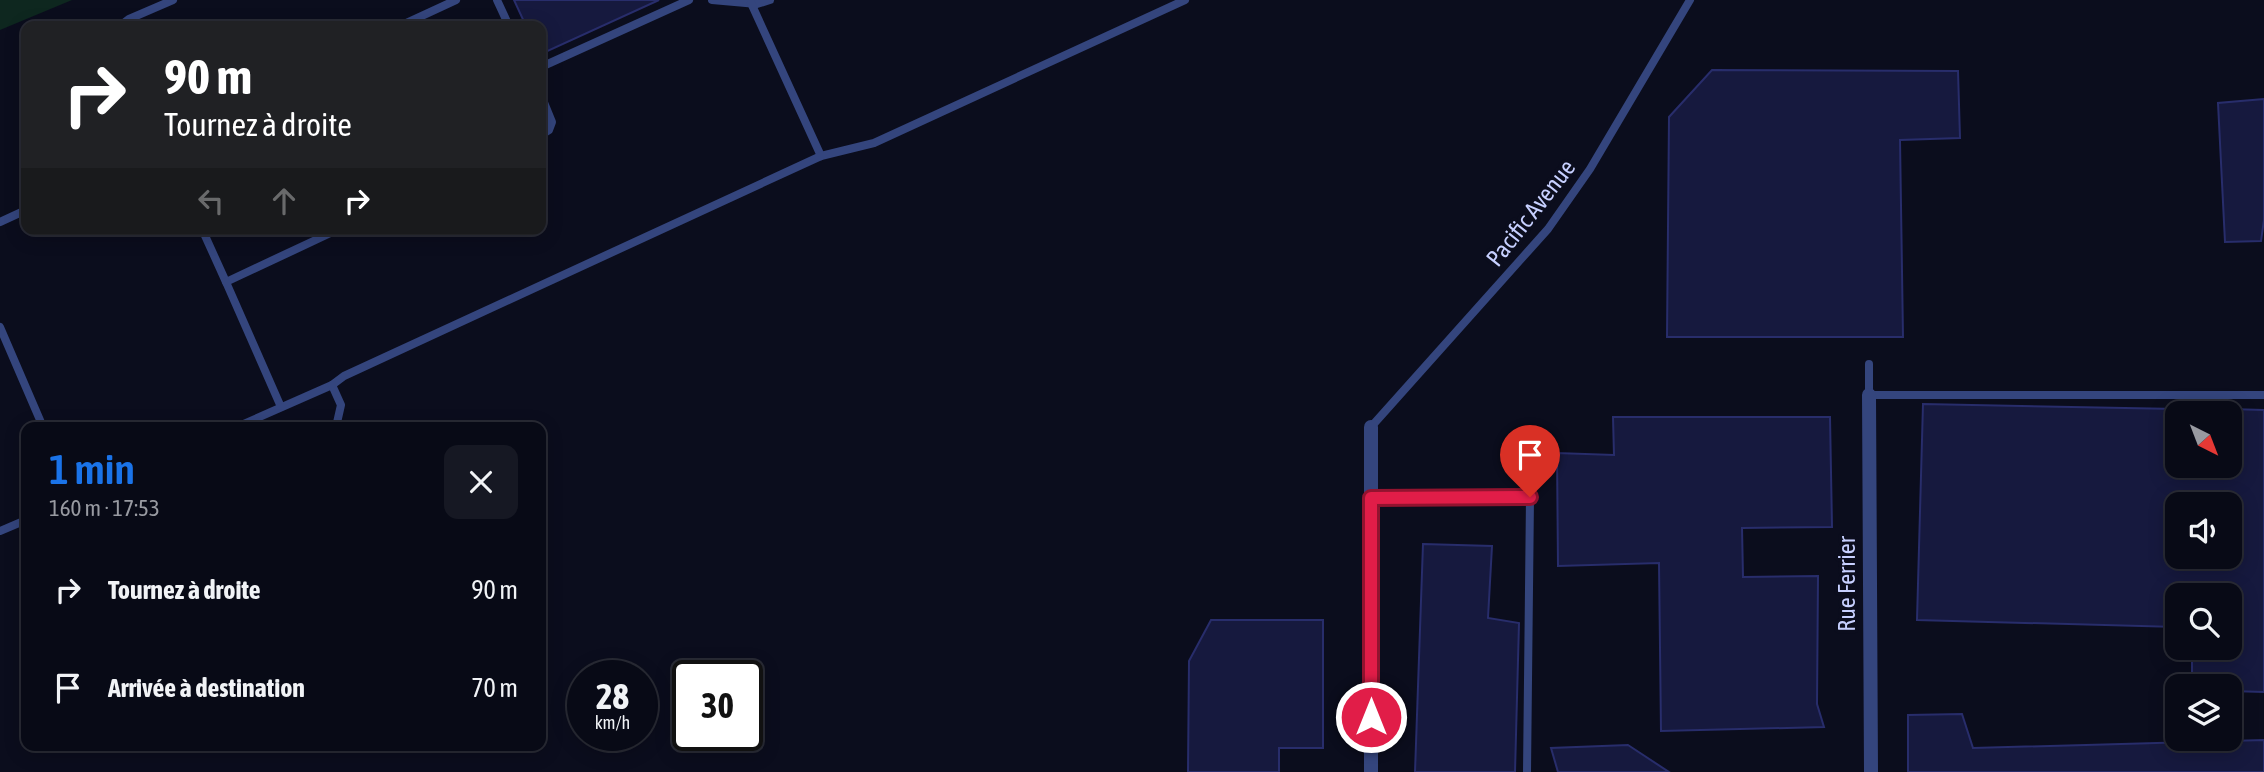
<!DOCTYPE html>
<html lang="fr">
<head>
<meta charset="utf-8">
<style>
  body { margin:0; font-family:"Asap Condensed",sans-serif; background:#161823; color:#f1f3f6; height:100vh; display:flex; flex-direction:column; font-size:26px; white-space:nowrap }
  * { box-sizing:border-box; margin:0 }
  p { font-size:23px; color:#989aa1 }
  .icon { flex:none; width:38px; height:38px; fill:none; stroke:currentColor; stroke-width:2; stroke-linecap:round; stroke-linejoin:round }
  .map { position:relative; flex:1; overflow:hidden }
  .side { position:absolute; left:21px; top:422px; width:525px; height:329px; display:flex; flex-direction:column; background:#080a16; border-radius:14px; box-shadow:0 4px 18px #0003,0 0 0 2px #292b35 }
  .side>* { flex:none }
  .hud { position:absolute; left:21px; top:21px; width:525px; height:214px; border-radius:14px; box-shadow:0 4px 18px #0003,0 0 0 2px #292b35; background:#202124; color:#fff; overflow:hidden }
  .needle { width:46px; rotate:138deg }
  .tools { position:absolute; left:2165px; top:401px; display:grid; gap:14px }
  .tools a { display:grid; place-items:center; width:77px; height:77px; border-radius:14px; background:#080a16; box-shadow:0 4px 18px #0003,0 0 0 2px #292b35; font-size:35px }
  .speed { position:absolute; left:567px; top:660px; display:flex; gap:14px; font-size:35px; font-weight:700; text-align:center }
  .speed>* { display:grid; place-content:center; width:91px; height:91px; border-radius:50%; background:#080a16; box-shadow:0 4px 18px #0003,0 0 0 2px #292b35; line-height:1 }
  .speed small { font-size:18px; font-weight:400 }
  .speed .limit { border:4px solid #111; border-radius:10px; background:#fff; color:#111 }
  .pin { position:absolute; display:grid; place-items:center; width:60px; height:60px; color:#fff; margin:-72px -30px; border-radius:50% 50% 50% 0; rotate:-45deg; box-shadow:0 0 7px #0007 }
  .pin .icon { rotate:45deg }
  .me { position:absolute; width:77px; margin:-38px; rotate:0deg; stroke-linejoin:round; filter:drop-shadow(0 0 5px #0008) }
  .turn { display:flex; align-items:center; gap:24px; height:147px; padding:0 28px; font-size:32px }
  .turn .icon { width:91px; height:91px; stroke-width:2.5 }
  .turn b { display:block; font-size:49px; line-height:60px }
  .lanes { display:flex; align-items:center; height:66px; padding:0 28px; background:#0003; justify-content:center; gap:35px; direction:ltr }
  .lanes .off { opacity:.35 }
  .round { display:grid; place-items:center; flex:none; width:74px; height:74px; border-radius:14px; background:#161823 }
  .summary { display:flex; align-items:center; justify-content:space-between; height:119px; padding:0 28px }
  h1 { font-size:42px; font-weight:600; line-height:52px; color:#1a73e8 }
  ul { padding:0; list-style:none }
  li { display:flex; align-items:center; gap:21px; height:98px; padding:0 28px }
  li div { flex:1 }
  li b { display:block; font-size:26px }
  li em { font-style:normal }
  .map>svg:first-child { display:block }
  .green { fill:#0e271f }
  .building { fill:#16193e; stroke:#282d6b; stroke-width:2; fill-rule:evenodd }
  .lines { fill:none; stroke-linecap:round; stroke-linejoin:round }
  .service { stroke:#34457d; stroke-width:8 }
  .minor { stroke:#34457d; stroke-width:14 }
  .route-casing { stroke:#92132f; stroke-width:18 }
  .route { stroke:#e11d48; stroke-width:12 }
  .labels { text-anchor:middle; stroke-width:7; stroke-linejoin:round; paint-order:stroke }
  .street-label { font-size:24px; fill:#c7d0ff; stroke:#0b0d1d }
</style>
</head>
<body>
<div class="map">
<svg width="2264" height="772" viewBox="0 0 2264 772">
  <rect width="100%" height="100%" fill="#0b0d1d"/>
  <path class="green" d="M0,0H72L0,30Z"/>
  <g class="building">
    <path d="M514,0H659L541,54V26H526Z"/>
    <path d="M1712,70L1958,71L1960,138L1900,140L1903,337H1667L1669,117Z"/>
    <path d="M2264,99V220L2261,241L2225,242L2218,103Z"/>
    <path d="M1923,404L2177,409V466H2230V409L2264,410V692L2230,691V686H2192V648H2230V595H2177V627L1917,620ZM2177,504H2230V556H2177Z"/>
    <path d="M1613,417H1830L1832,527L1742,528L1743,577L1818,576L1817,704L1824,727L1661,731L1659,563L1558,566L1557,453L1614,455Z"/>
    <path d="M1423,544L1492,546L1488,618L1519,623L1515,772H1415Z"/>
    <path d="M1211,620H1323V748H1279V772H1188L1189,661Z"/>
    <path d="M1962,714L1973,748L2264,740V772H1908V715Z"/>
    <path d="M1628,745L1669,772H1558L1551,748Z"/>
  </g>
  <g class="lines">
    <g class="service">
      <path d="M497,0L509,26"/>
      <path d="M712,0L757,4L770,0"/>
      <path d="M751,3L821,156"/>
      <path d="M120,26L129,19L173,0"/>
      <path d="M400,26L456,0"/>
      <path d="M541,67L689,0"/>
      <path d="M541,95L552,122L549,130L541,135"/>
      <path d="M0,222L26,210"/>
      <path d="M202,229L226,282L339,229"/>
      <path d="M226,282L281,407"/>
      <path d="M0,327L43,427"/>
      <path d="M1869,364V395H2264"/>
      <path d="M237,427L332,385"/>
      <path d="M336,427L341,405L332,385L344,376L821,156L874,143L1185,0"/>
      <path d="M1371,427L1548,229L1590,169L1690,0"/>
      <path d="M1371,498L1530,497L1527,772"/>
      <path d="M0,531L26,520"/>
    </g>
    <g class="minor">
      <path d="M1869,395L1871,772"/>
      <path d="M1371,772V427"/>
    </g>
  </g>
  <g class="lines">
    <g class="route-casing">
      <path id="route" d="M1371,717V498L1530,497"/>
    </g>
    <use href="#route" class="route"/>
  </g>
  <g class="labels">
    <g class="street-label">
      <text transform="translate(1531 213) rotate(-52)" y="8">Pacific Avenue</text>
      <text transform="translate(1847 584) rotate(-90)" y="8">Rue Ferrier</text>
    </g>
  </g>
</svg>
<div class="tools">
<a><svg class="needle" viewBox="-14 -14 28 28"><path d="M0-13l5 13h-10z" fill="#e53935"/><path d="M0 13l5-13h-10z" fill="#989aa1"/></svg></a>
<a><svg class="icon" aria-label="sound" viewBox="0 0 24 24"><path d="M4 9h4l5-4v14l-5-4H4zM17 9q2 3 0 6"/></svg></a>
<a><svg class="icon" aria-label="search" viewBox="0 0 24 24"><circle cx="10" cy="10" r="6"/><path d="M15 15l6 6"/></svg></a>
<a><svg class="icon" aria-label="layers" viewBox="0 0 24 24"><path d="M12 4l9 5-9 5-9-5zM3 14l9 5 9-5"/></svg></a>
</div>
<div class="speed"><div>28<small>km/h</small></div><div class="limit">30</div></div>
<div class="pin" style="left:1530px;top:497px;background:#d93025"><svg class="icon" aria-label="arrive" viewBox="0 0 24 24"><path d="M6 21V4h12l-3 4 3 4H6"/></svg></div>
<svg class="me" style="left:1371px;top:717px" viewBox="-20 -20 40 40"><circle r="17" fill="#e11d48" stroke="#fff" stroke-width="3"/><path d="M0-11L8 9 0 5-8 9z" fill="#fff"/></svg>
<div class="hud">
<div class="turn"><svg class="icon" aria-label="right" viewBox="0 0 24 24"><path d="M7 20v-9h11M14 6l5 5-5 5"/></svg><div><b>90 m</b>Tournez à droite</div></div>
<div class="lanes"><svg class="icon off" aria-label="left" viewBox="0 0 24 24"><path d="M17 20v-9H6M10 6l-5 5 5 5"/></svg><svg class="icon off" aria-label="ahead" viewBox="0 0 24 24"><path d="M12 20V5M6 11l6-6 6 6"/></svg><svg class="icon" aria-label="right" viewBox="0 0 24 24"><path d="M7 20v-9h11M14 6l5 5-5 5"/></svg></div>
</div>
<section class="side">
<div class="summary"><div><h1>1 min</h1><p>160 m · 17:53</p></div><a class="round"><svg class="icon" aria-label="close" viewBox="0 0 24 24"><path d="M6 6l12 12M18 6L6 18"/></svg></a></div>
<ul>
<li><svg class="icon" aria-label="right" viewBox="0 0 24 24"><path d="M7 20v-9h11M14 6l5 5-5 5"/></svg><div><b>Tournez à droite</b></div><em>90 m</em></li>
<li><svg class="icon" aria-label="arrive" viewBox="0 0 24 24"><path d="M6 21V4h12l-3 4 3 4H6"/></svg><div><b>Arrivée à destination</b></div><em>70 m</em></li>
</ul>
</section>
</div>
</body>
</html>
